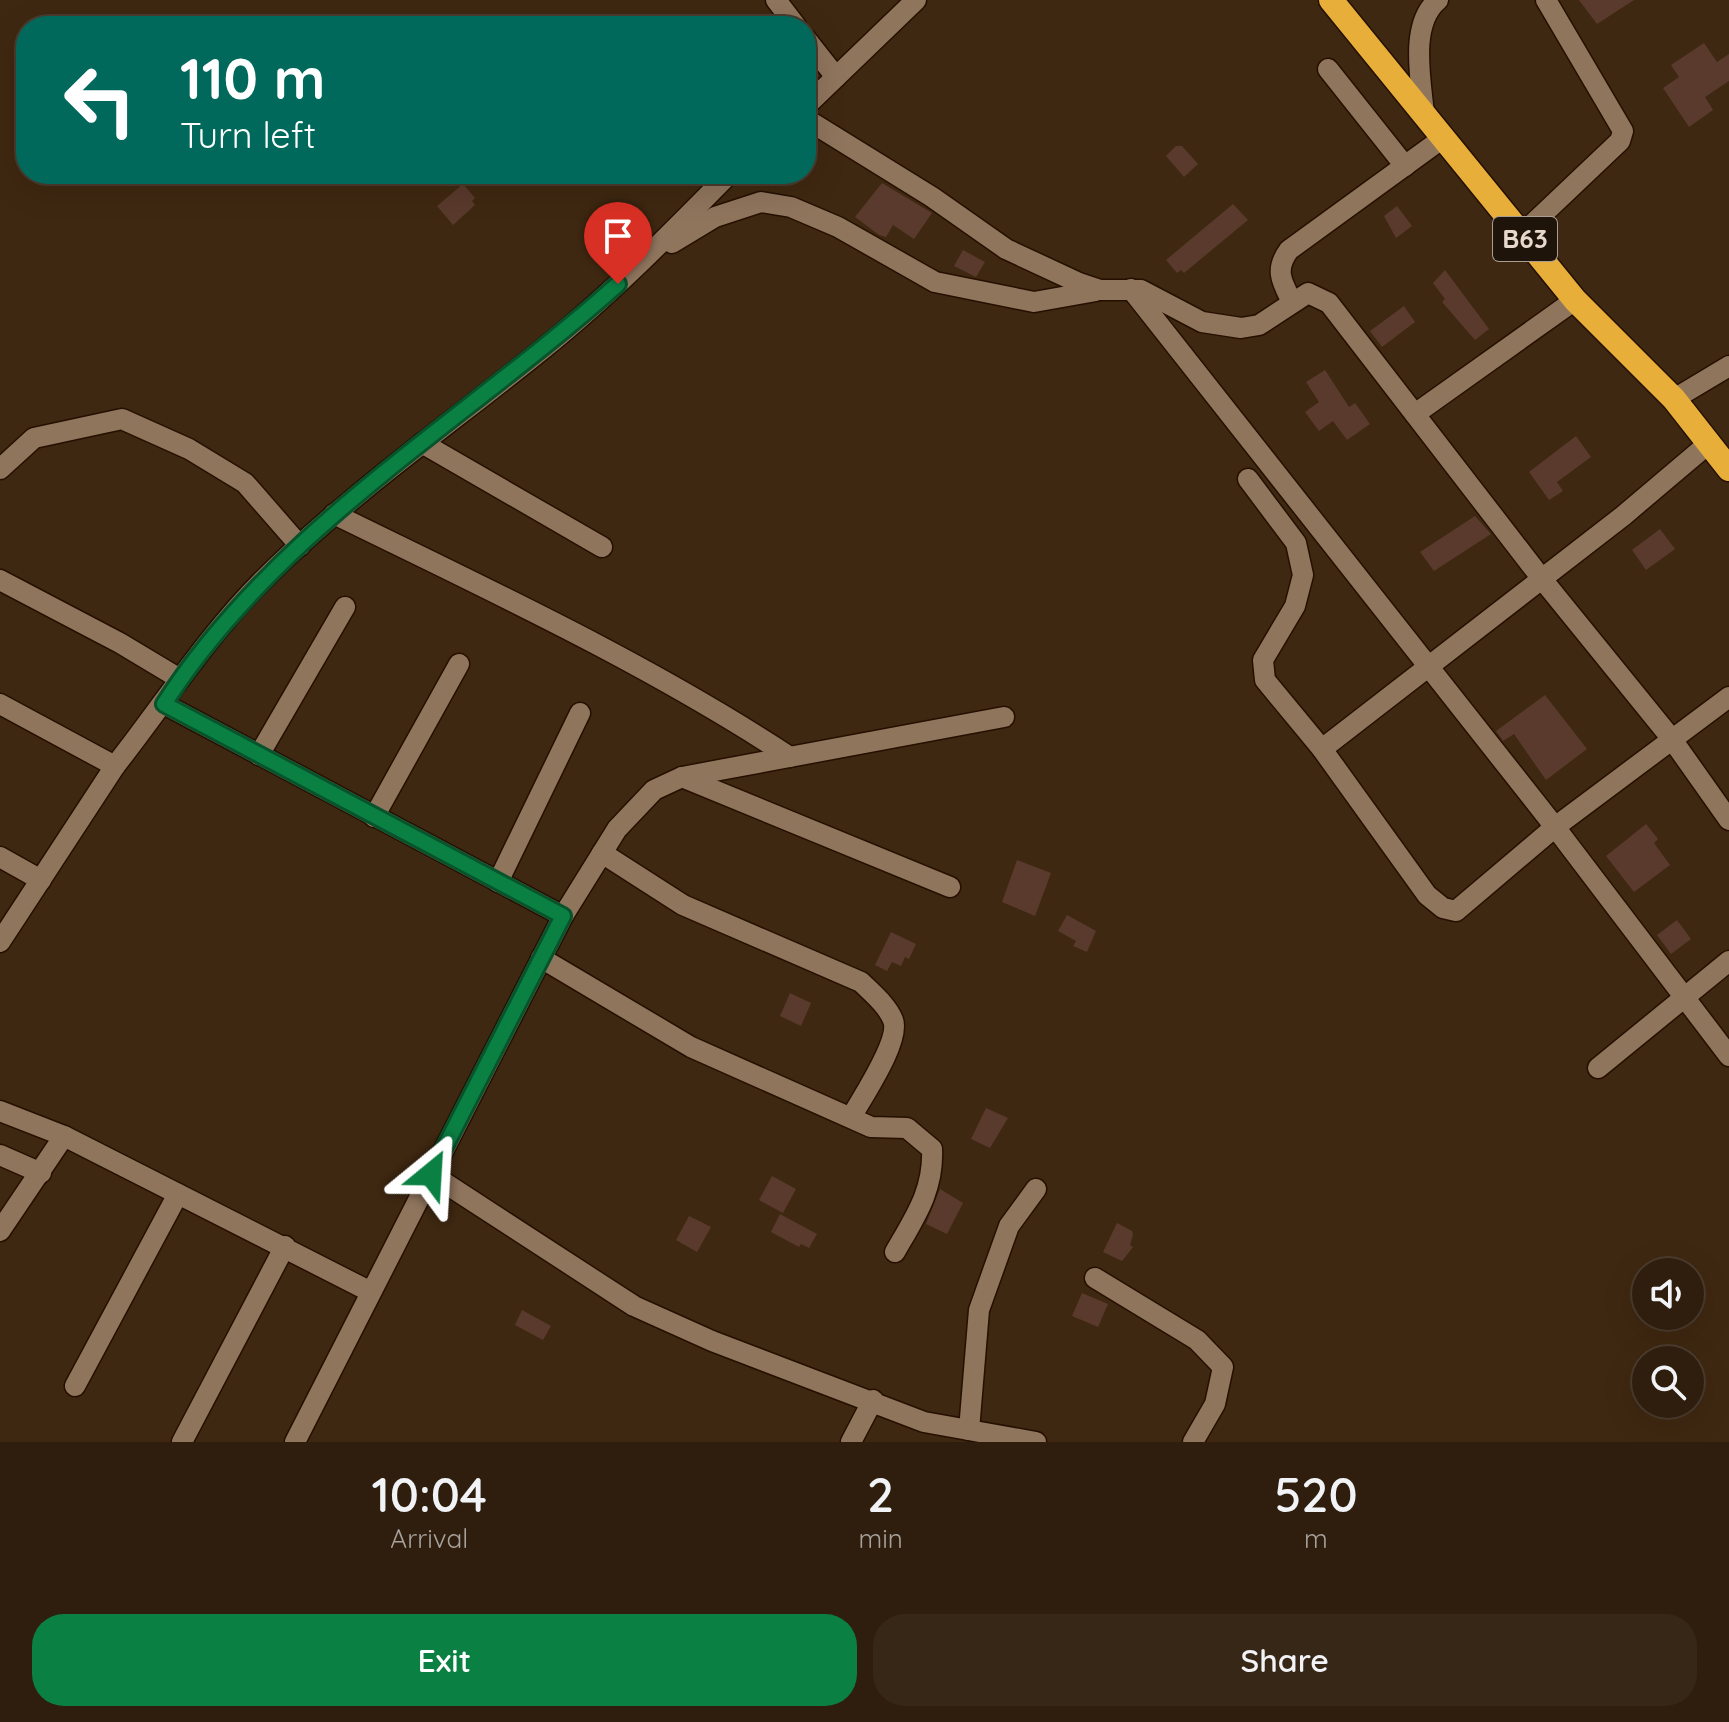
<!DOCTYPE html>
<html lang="en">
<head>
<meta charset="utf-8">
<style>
  body { margin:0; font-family:Quicksand,sans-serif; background:#372716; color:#f1f3f6; height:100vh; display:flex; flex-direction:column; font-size:30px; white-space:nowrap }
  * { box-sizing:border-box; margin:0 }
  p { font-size:26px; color:#a7a29d }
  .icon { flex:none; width:44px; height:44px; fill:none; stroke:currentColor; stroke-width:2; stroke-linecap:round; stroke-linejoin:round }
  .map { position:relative; height:1442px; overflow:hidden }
  .details { display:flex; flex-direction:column; background:#2f1e0d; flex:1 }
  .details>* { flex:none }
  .banner { position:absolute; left:16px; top:16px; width:800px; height:168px; border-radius:32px; box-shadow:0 8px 32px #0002,0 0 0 2px #4a3c2e; background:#00695c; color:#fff; overflow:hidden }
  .fabs { position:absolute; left:1632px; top:1258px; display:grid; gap:16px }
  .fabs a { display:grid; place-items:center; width:72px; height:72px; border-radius:50%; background:#2f1e0d; box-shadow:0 8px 32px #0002,0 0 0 2px #4a3c2e; font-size:40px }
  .pin { position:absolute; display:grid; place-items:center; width:68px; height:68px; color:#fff; margin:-82px -34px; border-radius:50% 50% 50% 0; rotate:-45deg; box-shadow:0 0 8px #0007 }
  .pin .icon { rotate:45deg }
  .me { position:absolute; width:88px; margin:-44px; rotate:27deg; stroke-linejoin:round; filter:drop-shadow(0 0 6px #0008) }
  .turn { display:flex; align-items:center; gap:28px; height:168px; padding:0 32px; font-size:36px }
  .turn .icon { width:104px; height:104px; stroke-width:2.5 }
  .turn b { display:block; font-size:56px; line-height:68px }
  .eta { display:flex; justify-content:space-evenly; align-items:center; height:136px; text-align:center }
  .eta b { font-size:48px; font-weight:600; line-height:56px }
  .action { display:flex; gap:16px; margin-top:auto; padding:16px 32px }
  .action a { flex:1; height:92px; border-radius:32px; background:#0b8043; color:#fff; font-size:32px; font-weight:600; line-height:92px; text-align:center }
  .action a+a { background:#372716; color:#f1f3f6 }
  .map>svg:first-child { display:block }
  .building { fill:#593a2c }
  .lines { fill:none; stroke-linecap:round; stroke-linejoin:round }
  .minor-casing { stroke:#251000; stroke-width:23 }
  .highway-casing { stroke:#251000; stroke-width:27 }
  .minor { stroke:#90755d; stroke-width:20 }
  .highway { stroke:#e7af3a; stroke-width:24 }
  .route-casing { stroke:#07532c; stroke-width:20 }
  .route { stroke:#0b8043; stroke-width:14 }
  .labels { text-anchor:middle; stroke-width:6; stroke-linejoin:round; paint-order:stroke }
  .shield { fill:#1e140a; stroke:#ab9d91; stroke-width:2 }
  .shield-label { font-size:26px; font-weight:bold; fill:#e7d8cb }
</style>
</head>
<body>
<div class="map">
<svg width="1729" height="1442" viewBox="0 0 1729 1442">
  <rect width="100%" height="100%" fill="#3f2811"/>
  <g class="building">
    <path d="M1579,0H1634L1597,24Z"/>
    <path d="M1704,43L1717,62L1729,54V81L1705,97L1713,110L1689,127L1663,88L1679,77L1671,65Z"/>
    <path d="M1176,146H1182L1198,164L1184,177L1166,156Z"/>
    <path d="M882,183L932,213L914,239L893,225L886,237L879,235L855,217Z"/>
    <path d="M463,184L475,198L472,201L475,205L453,225L437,206Z"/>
    <path d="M1233,204L1248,220L1184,273L1181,270L1177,273L1166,260Z"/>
    <path d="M1397,206L1412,226L1396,238L1384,216Z"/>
    <path d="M963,250L985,262L976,277L954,266Z"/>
    <path d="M1445,270L1489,329L1475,340L1442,302L1445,299L1433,283Z"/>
    <path d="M1404,306L1415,322L1382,347L1370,331Z"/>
    <path d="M1325,370L1349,407L1355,403L1370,424L1347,440L1333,421L1319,431L1305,412L1319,402L1306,382Z"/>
    <path d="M1576,436L1591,457L1557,482L1563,491L1549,500L1529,472Z"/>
    <path d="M1475,516L1491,534L1434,571L1420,552Z"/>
    <path d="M1660,529L1675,549L1646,570L1632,550Z"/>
    <path d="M1545,695L1587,749L1546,780L1514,734L1503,741L1496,731Z"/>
    <path d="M1646,824L1658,839L1654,843L1670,865L1634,892L1606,856Z"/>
    <path d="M1017,860L1051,873L1035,916L1002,902Z"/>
    <path d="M1067,915L1096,931L1087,952L1073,946L1076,941L1058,931Z"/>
    <path d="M1677,920L1691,939L1671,954L1657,935Z"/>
    <path d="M891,932L916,944L909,959L905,957L901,966L892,962L887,971L875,965Z"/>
    <path d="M790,993L811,1003L801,1026L780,1016Z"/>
    <path d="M986,1108L1008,1118L990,1148L971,1139Z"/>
    <path d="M772,1176L796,1189L783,1213L759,1200Z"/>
    <path d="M940,1189L963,1203L947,1234L926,1224Z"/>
    <path d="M780,1214L817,1234L809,1248L801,1244L799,1247L771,1232Z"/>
    <path d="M689,1216L711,1227L697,1252L676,1240Z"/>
    <path d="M1117,1223L1132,1231L1133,1235L1130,1245L1133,1247L1122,1261L1103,1252Z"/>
    <path d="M1082,1293L1108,1304L1098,1327L1072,1316Z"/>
    <path d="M522,1310L551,1326L543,1340L515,1325Z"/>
  </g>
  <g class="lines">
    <g class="minor-casing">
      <g id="minor">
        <path d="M776,0L796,26"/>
        <path d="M806,39L836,77"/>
        <path d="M1328,69L1405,166"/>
        <path d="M806,106L916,0"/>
        <path d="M1424,114C1421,80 1409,24 1438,0"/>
        <path d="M806,119L932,197L1006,249L1079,283L1100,290H1141L1202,322L1241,328L1259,325L1308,293L1329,303L1542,579L1671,738L1729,820"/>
        <path d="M1522,234L1620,141L1623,131L1546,0"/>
        <path d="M672,243L715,217L761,202L791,207L838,227L935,282L1034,302L1096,291"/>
        <path d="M1131,289L1555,827L1729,1056"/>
        <path d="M1292,302C1282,282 1274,270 1289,250L1443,138"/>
        <path d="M1674,399L1729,366"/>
        <path d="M1415,414L1575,300"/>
        <path d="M422,443L602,547"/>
        <path d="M0,469L34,438L122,419L189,449L245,483L300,546"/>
        <path d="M1248,479L1296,543L1303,575L1295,606L1263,660L1265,680L1322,749L1427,895L1443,908L1456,911L1555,827L1729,697"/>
        <path d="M334,514C489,590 645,662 790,757"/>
        <path d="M0,580L120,643L180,679"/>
        <path d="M0,704L115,766L0,942"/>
        <path d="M164,704L563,916"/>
        <path d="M1322,749L1623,516L1708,444"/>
        <path d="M259,755L345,607"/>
        <path d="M115,766C163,705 207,636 262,581C348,495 449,425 543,349C610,295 669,235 729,174"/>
        <path d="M682,777L950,887"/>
        <path d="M374,817L459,664"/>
        <path d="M602,853L683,905L861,982C872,993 887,1005 893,1020C901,1040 863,1096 852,1116"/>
        <path d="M0,857L41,880"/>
        <path d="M498,882L580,713"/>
        <path d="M541,958L691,1047L871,1127L907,1128L932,1149C934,1190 915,1217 895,1252"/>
        <path d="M1598,1068L1729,961"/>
        <path d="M0,1111L64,1136L371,1292"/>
        <path d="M0,1155L41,1173"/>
        <path d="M431,1174L634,1306L712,1341L924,1422L1036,1442"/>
        <path d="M0,1231L64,1136"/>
        <path d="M1095,1278L1197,1340L1223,1367L1215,1404L1193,1442"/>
        <path d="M75,1386L178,1194"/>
        <path d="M969,1430L979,1310L1009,1226L1036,1189"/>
        <path d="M182,1442L285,1246"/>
        <path d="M295,1442L563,916L617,829L654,790L682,777L1004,717"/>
        <path d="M851,1442L873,1400"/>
      </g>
    </g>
    <g class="highway-casing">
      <path id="highway" d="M1331,0L1575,300L1674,399L1729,469"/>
    </g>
    <use href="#minor" class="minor"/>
    <use href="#highway" class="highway"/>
  </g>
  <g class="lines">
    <g class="route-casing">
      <path id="route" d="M431,1174L563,916L164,704C277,528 465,421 618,284"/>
    </g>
    <use href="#route" class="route"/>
  </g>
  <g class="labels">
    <rect class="shield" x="1493" y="217" width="64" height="44" rx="6"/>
    <g class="shield-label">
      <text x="1525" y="248">B63</text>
    </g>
  </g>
</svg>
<div class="fabs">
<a><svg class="icon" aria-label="sound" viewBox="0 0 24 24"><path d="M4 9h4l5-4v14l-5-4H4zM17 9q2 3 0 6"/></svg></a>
<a><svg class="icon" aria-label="search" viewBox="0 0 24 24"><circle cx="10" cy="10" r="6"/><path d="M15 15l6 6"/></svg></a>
</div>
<div class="pin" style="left:618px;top:284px;background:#d93025"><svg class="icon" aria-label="arrive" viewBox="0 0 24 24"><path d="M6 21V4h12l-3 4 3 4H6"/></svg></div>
<svg class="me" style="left:431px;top:1174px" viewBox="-20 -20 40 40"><path d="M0-17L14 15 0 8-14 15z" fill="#0b8043" stroke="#fff" stroke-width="4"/></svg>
<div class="banner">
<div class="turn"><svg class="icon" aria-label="left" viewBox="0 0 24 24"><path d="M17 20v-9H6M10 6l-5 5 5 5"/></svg><div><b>110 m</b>Turn left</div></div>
</div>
</div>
<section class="details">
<div class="eta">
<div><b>10:04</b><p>Arrival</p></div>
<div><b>2</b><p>min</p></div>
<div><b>520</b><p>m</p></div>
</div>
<div class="action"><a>Exit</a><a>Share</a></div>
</section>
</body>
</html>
